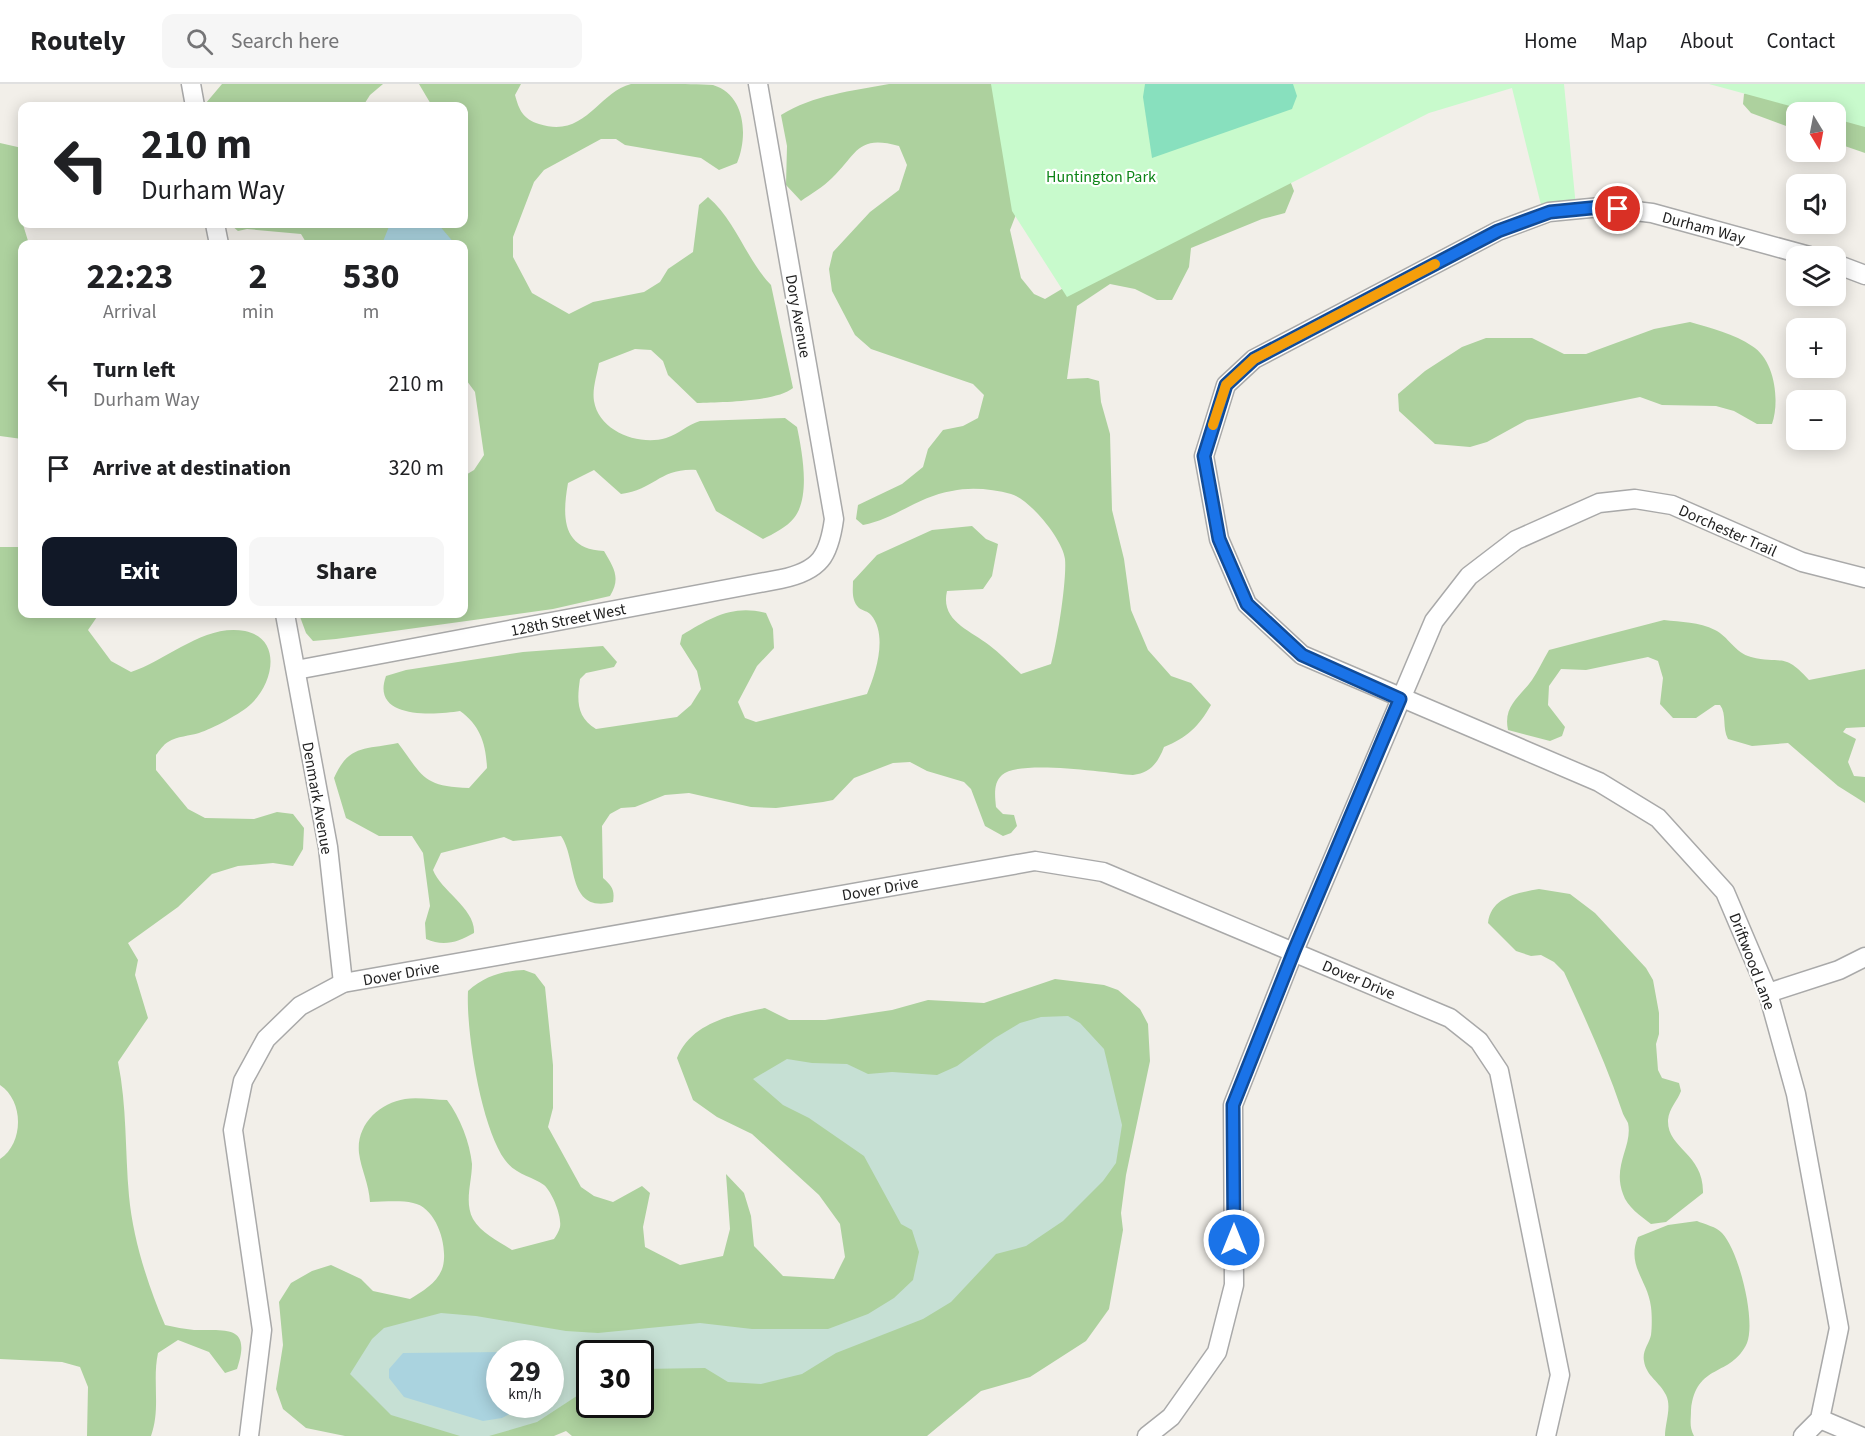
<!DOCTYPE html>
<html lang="en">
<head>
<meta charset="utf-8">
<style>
  body { margin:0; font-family:"Source Sans 3",sans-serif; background:#f6f6f6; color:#202124; height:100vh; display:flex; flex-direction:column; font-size:22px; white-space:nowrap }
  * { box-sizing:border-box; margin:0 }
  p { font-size:20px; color:#757577 }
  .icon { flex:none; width:33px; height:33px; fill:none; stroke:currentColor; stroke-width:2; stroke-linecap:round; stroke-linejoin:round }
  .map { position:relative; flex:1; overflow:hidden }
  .details { position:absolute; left:18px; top:156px; width:450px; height:378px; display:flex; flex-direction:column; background:#fff; border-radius:12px; box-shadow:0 3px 15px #0003 }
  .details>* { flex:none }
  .hud { position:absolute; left:18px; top:18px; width:450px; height:126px; border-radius:12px; box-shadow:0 3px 15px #0003; background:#fff; color:#202124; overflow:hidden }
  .needle { width:39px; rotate:170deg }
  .fabs { position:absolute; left:1786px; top:18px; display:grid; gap:12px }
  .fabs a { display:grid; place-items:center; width:60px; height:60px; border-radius:12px; background:#fff; box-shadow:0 3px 15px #0003; font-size:30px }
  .speed { position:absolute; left:486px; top:1256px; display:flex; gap:12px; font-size:30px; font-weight:700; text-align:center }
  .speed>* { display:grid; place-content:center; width:78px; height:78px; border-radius:50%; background:#fff; box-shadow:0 3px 15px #0003; line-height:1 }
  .speed small { font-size:15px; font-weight:400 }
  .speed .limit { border:3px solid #111; border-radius:9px; background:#fff; color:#111 }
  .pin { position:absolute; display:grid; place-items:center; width:51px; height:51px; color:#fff; margin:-26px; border:3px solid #fff; border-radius:50%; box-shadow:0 2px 6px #0007 }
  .me { position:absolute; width:66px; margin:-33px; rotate:0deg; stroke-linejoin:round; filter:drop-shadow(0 0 4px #0008) }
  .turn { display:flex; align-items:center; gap:21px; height:126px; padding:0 24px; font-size:27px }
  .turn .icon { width:78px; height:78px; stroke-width:2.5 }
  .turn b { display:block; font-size:42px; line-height:51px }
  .eta { display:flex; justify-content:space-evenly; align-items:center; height:102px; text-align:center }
  .eta b { font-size:36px; font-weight:700; line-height:42px }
  .primary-button { display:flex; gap:12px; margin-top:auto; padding:12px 24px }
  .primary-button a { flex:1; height:69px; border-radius:12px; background:#111827; color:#fff; font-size:24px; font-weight:700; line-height:69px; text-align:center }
  .primary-button a+a { background:#f6f6f6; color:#202124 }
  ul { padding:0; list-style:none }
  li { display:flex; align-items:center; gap:18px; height:84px; padding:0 24px }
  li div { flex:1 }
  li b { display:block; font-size:22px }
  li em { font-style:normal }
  header { display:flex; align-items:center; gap:36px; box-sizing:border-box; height:84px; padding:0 30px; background:#fff; border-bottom:2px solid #e0e0e0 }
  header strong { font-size:28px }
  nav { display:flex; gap:33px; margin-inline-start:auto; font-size:21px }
  .search { width:420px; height:54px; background:#f6f6f6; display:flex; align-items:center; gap:15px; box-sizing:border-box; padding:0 21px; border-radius:12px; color:#757577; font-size:22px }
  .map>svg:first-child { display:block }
  .forest { fill:#add19e; fill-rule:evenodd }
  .wetland { fill:#c6e0d4; fill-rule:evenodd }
  .park { fill:#c8facc }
  .pitch { fill:#88e0be }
  .water { fill:#aad3df }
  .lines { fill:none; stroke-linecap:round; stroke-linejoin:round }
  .minor-casing { stroke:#a9a9a9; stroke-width:21 }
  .minor { stroke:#fff; stroke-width:18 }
  .route-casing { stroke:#114b97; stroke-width:15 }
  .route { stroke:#1a73e8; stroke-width:10 }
  .slow { stroke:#f59e0b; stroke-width:10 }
  .labels { text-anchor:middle; stroke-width:4.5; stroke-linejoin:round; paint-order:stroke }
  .park-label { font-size:16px; fill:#0c8416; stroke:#fff }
  .street-label { font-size:16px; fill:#222; stroke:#fff }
</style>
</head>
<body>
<header>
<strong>Routely</strong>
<div class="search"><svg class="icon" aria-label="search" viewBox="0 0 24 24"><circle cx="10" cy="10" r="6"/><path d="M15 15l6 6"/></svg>Search here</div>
<nav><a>Home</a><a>Map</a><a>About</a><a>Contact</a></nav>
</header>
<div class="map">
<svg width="1865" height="1352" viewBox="0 0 1865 1352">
  <rect width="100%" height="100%" fill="#f2efe9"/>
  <g class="forest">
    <path d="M222,0H383L370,11L363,22H207L206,19Z"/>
    <path d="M419,0H521L515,11C519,26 523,35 539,40C585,55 597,9 631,0C642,0 657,0 668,0C682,0 700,0 713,1C746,11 748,53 737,79L719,86L701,74L625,61L616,55H601L544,86L534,98L513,153V173L532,209L569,230L593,218L644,208L660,198L668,185L693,168L699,121L708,113C736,137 746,175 771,201L793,304C776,318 720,318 697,319L668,291L663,277L651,266L635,265L599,279C597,291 592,305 594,317C599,348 640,362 666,354C679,350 687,341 700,337L785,334L797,343C802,367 811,413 794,434C787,443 773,450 763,455L716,427L696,386C659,384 655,406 621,410L594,386L568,399C562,433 562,465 604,467C614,484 621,494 610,512L553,525L336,555L313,557L306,549L299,530H464V392L474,386L484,371L475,308L464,293V160H307L301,150L247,145L238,147L232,142L233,140H464V22H432Z"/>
    <path d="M889,0H1017L1020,120L1010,146L1021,194L1034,210L1045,215L1092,187L1289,94L1294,107L1285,129L1262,135L1191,164L1189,183L1172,216H1157L1135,205L1110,200L1077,222L1067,295L1088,294L1099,297L1101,318L1110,350L1112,426L1124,475L1131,526L1148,566L1171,592L1191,599L1211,621C1199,642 1187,654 1164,663C1158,679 1150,689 1133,691C1107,689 1020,675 1002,691C993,699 995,712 996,723L1003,730L1014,731L1017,742L1011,749L1003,752L985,742L971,705L964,698L927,687L910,678L893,679L854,694L833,716L823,718L776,724L751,723L689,709L665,711L635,723L621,724L610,730L602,742L603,794C612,802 615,806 613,818C566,830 578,776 561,752L513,757L504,753L441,769L433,786C441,807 476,825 474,849C458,858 444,863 426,855L425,839L430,822L423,769L412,752H379L346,734L334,694C349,660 365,666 398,659C424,694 423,702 469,704L487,684C486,660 480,641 460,627C435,631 370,636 386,592L406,586L523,568L603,562L617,578L614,583L586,589L580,595C577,616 576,633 596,645L677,633L691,621L701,605L697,587L680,560L682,551C710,534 733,520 766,529L773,545L774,564L757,582L738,618L745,634L756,638L867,610C876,589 888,551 871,531C868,527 863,527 859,524C851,516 853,506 853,497L877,471L932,446L972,442L986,455L998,460L992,492L983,505L947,507C940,537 970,546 989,561C1001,570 1010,580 1021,590L1051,580C1057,559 1067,496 1065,475C1063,456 1030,415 1011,410C993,405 970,403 952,407C919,412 895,435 863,441L856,435L858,421L902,400L923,383L928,365L943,346L963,342L978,334L984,311L973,300L871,265L855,251L832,207L829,185L833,168L870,128L899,106L907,81L899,62C857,50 857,70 832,94C823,103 811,110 801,117L786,101L787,62L781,31C813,11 852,7 889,0Z"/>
    <path d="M1755,0L1865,12V69L1836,59V28H1797V46L1751,29L1743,20L1744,10Z"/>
    <path d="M0,59L22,64V125L20,131L29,160H22V355L0,352Z"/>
    <path d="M1690,238C1710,244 1735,250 1752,262C1775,276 1780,317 1772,340H1757L1734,327L1716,322L1662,321L1640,313L1527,336L1487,358L1470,363L1435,360L1399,327L1398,310L1425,287L1462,263L1486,254H1532L1564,270H1586L1654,245Z"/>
    <path d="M0,463H22V530H99L88,546L111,577L131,588C167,576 205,539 245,547C283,555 273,600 251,620C242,629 212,645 199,649C190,652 177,652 168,658C164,660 159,667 156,671V686L188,725L205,734L254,735L277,728L293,730L304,744L303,765L293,782L273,779L238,782L212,790L178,823L128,859L138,876L135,891L148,934L118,978C127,1022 125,1067 129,1112C133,1155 148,1202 165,1241C175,1243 184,1245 194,1246C226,1247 252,1240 237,1285L225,1289L209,1268L178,1256L158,1269C152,1297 161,1324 151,1352H87L88,1303L80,1283L62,1278L0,1275V1075C24,1059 24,1017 0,1001Z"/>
    <path d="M1664,536C1681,538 1699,538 1715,546C1728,552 1735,569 1751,573C1782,581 1783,567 1809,596L1865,585V643L1846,644L1843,648L1856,655L1848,678L1854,692L1865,693V719L1838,702L1788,659L1752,662L1728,655C1722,644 1727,630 1720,621H1715L1696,634H1673L1660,620L1663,594L1658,577L1648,573L1586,586L1561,585L1549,602L1548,621L1565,643L1562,652L1550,657L1508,646C1503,622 1519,614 1532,596C1538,587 1543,576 1549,566Z"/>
    <path d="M1539,805L1570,810L1595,829L1646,884L1653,896L1659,929V950L1656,960L1658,986L1662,994L1679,999L1681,1007C1678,1016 1669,1024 1668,1036C1667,1065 1704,1069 1703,1109L1666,1138L1651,1140C1641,1132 1627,1123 1623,1110C1612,1081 1633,1062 1628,1039C1626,1035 1623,1031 1622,1027C1606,979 1585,934 1564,888L1554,878L1541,871L1531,872L1516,867L1488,839C1491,813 1517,809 1539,805Z"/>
    <path d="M524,886L535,890L545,903L553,981V1024L548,1043L581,1103L594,1112L613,1118L642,1102L650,1109L643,1143L645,1163L680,1181L723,1172L730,1145L726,1090L744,1109L751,1132L754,1162L783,1192L834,1195L845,1173L840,1140L819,1111L752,1050L717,1033L693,1016L677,974C691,939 731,931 765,924L789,936H825L892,926L928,916L984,919L1055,895L1104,901L1118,906L1140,925L1148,940L1150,977L1126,1091L1121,1129L1123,1146L1109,1225L1086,1257L1030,1293L981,1307L927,1352H572L566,1347L554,1352H345L306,1344L283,1325L276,1305L283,1261L279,1218L291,1199L312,1187L331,1181L361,1195L373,1207L410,1215C423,1207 439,1198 443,1182C448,1161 436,1123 413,1119C400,1116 383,1118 370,1118C369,1100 361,1085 359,1069C356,1041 379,1019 405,1015C418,1013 434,1016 447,1016C460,1033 470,1059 472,1080C472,1098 464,1118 473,1135C481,1149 500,1158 512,1166L554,1155C556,1152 559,1147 560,1143C562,1132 552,1108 544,1101C532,1092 516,1091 505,1076C481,1043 466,948 468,907C485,892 502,887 524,886ZM500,1269H550V1320H500ZM590,1269H640V1320H590Z"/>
    <path d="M1697,1137C1704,1140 1717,1143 1722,1149C1739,1167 1756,1236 1747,1259C1731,1294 1696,1278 1691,1326C1691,1336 1689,1343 1694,1352H1665C1665,1339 1672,1323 1666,1311C1660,1298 1646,1292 1644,1277C1642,1267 1649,1260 1651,1251C1652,1243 1652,1231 1651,1223C1648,1196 1626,1182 1638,1153L1668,1141Z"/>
  </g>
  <path class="wetland" d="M1068,932L1080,939L1104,965L1122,1041L1116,1079L1103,1097L1063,1137L1026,1162L996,1170L951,1218L923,1235L836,1269L802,1290L761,1300L728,1298L705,1284L641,1285L640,1269H590L589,1304L537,1338L489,1352H460L391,1331L350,1290L372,1255L384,1244L441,1229L476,1232L566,1247L598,1249L700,1239L752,1245H828L868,1230L894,1214L913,1196L919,1168L912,1146L901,1140L864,1072L809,1034L783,1021L753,995L787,975L812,979L847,980L868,990L892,988L937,991L957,982L995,954L1020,939L1041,933ZM500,1269H550V1320H500Z"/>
  <g class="park">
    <path d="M991,0H1564L1576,123L1543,129L1512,4L1429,29L1067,213L1012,127Z"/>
    <path d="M1709,0H1865V43L1836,35V28H1812Z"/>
  </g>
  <path class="pitch" d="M1145,0H1293L1297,12L1292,25L1152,74L1143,13Z"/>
  <g class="water">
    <path d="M390,140H438L455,160H382Z"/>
    <path d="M506,1268L511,1269H500V1320H529L502,1334L483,1337L404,1313L389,1294V1285L403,1269Z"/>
  </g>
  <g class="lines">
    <g class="minor-casing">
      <g id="minor">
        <path d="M191,0L195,22"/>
        <path d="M215,140L219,160"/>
        <path d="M1836,180L1865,191"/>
        <path d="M285,530L328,763L343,899"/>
        <path d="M296,586L781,495C820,487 829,472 834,435L758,0"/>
        <path d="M1768,909L1839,886L1865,873"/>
        <path d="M1820,1335L1860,1352"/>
        <path d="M249,1352L262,1246L233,1046L243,997L266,955L300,922L343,899L1035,777L1103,788L1450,934L1479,957L1499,987L1560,1291L1546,1352"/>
        <path d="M1147,1352L1171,1333L1217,1268L1234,1201L1233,1021L1294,867L1434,537L1469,492L1516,456L1599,419L1635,415L1672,421L1802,478L1865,494"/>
        <path d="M1803,1352L1820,1335L1839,1244L1796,1010L1768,909L1725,808L1658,734L1599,698L1302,571L1247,520L1219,455L1204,372L1226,301L1254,275L1498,147L1549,128L1601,123L1652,129L1809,172"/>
      </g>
    </g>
    <use href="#minor" class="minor"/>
  </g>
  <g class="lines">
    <g class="route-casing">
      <path id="route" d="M1234,1156L1233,1021L1294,867L1400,615L1302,571L1247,520L1219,455L1204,372L1226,301L1254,275L1498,147L1550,128L1601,123L1618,125"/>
    </g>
    <use href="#route" class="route"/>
    <path class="slow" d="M1213,341L1226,301L1254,275L1435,180"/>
  </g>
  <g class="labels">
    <g class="park-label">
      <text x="1101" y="98">Huntington Park</text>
    </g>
    <g class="street-label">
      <text transform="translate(1704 143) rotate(15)" y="6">Durham Way</text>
      <text transform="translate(799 232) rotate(80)" y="6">Dory Avenue</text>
      <text transform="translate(1728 446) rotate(24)" y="6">Dorchester Trail</text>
      <text transform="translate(568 535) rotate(-11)" y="6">128th Street West</text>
      <text transform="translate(318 714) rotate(80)" y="6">Denmark Avenue</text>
      <text transform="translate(880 804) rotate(-10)" y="6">Dover Drive</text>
      <text transform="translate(1753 877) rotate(69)" y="6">Driftwood Lane</text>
      <text transform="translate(401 889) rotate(-10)" y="6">Dover Drive</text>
      <text transform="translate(1359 895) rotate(23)" y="6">Dover Drive</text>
    </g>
  </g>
</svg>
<div class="fabs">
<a><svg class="needle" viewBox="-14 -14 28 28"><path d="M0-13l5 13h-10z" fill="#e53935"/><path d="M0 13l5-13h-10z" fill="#757577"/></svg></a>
<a><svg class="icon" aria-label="sound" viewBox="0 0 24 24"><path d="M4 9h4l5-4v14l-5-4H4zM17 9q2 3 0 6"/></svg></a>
<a><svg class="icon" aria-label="layers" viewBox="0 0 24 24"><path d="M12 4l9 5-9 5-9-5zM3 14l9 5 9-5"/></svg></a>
<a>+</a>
<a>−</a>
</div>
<div class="speed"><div>29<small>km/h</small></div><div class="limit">30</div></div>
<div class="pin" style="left:1618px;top:125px;background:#d93025"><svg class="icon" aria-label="arrive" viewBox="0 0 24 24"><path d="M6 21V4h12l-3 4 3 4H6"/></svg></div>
<svg class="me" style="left:1234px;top:1156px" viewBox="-20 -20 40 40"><circle r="17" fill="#1a73e8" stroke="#fff" stroke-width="3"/><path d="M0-11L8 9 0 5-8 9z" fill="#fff"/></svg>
<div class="hud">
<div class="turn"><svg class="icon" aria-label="left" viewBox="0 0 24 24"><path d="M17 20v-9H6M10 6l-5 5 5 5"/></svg><div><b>210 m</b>Durham Way</div></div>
</div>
<section class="details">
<div class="eta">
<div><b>22:23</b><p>Arrival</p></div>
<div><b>2</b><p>min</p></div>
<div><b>530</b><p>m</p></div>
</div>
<ul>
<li><svg class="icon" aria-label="left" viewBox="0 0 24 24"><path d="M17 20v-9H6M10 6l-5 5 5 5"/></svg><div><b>Turn left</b><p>Durham Way</p></div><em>210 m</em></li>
<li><svg class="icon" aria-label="arrive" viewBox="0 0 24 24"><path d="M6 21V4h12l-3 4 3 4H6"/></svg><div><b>Arrive at destination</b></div><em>320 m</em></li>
</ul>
<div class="primary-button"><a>Exit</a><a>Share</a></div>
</section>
</div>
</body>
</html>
